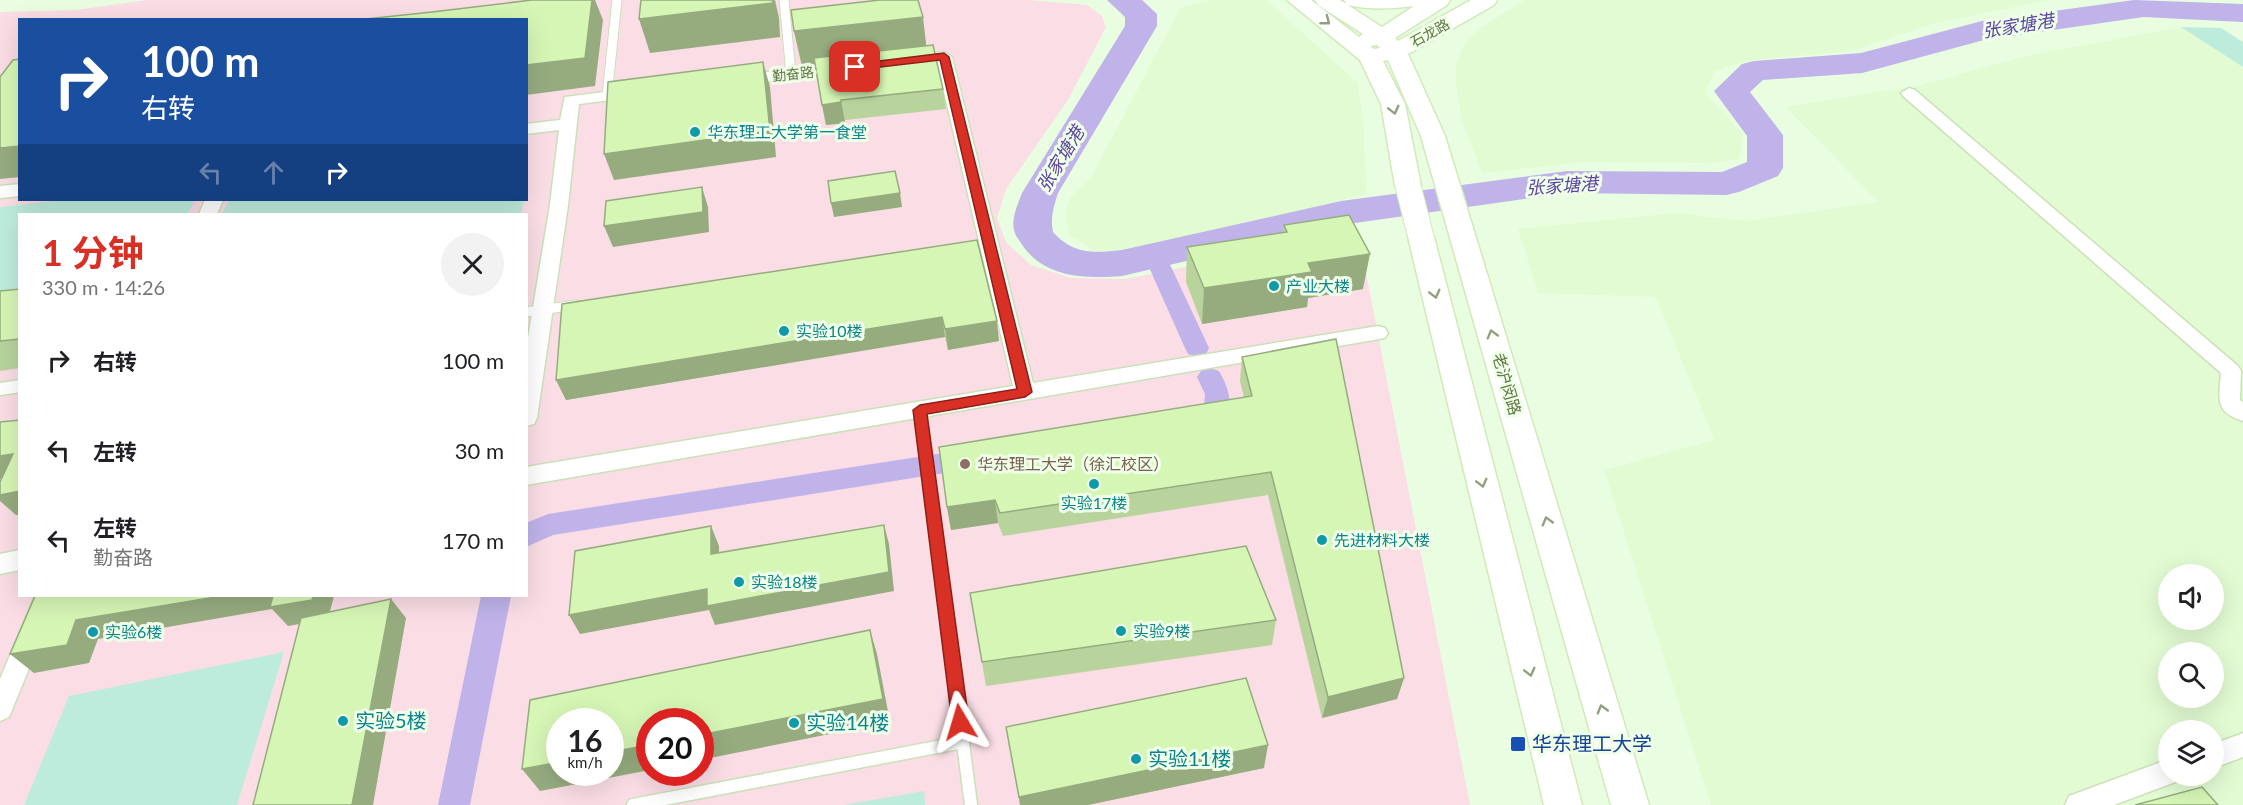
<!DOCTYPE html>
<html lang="zh">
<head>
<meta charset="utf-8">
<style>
  body { margin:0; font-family:Lato,"Noto Sans SC",sans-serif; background:#f2f2f2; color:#202124; height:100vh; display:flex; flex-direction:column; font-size:22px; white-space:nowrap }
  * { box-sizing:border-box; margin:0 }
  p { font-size:20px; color:#757577 }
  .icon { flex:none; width:33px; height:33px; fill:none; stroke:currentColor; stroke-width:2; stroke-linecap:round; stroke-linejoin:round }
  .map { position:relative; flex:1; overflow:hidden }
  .details { position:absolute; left:18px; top:213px; width:510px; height:384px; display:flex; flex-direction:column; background:#fff; border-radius:0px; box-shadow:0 6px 24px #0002 }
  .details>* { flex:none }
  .hud { position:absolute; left:18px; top:18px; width:510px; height:183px; border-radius:0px; box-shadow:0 6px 24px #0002; background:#1a4fa0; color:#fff; overflow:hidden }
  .tools { position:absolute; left:2158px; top:564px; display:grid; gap:12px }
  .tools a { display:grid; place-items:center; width:66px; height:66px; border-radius:50%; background:#fff; box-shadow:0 6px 24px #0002; font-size:30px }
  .speed { position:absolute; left:546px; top:708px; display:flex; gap:12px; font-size:30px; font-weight:700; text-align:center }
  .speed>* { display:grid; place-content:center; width:78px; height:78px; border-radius:50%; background:#fff; box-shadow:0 6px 24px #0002; line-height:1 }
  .speed small { font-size:15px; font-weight:400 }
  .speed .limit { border:9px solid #d22; background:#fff; color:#111 }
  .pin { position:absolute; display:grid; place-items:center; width:51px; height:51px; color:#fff; margin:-26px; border-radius:12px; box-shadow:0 3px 9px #0006 }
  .me { position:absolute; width:66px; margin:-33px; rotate:353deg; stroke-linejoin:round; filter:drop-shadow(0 0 4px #0008) }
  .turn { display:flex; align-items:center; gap:21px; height:126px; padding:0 24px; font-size:27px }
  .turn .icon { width:78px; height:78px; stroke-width:2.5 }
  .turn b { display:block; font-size:42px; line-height:51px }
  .lanes { display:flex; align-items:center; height:57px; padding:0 24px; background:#0003; justify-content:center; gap:30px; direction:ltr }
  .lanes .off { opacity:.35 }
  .round { display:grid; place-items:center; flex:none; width:63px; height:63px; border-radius:32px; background:#f2f2f2 }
  .overview { display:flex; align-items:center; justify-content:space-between; height:102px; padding:0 24px }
  h1 { font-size:36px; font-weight:700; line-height:45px; color:#d93025 }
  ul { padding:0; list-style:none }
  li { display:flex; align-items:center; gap:18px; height:90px; padding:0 24px }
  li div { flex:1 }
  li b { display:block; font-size:22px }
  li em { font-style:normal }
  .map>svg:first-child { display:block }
  .residential { fill:#e2fbd3; fill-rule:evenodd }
  .education { fill:#fadde5; fill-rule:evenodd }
  .green { fill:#bdecdd }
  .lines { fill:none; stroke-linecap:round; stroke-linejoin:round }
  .canal { fill:#bfb3e9; fill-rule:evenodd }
  .river { fill:#bfb3e9; fill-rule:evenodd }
  .service-far1-casing { stroke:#cbe1b8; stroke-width:11 }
  .service-casing { stroke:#cbe1b8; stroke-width:15 }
  .minor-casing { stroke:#cbe1b8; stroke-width:3 }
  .secondary-casing { stroke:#d0eaba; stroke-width:3 }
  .service-far1 { stroke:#fff; stroke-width:9 }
  .service { stroke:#fff; stroke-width:12 }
  .minor { fill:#fff; fill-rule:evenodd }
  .secondary { fill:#fff; fill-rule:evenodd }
  .secondary-bridge-casing { stroke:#d0eaba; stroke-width:27; stroke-linecap:butt }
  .secondary-bridge { stroke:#fff; stroke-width:25 }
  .wall { fill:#b8d49c }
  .shaded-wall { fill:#96ac7f }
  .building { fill:#d6f6b5; stroke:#96ac7f; stroke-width:1.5 }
  .oneway { stroke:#90a07d }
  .route { fill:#d93025; stroke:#8d1f18; stroke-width:1.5 }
  .culture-dot { fill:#0f9aa8; stroke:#efffe8; stroke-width:2 }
  .education-dot { fill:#8d6e63; stroke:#efffe8; stroke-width:2 }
  .transit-dot { fill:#1a4fb4; stroke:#efffe8; stroke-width:2 }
  .labels { text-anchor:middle; stroke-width:6; stroke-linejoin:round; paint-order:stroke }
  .far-street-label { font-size:14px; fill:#617745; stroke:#efffe8 }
  .culture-label { font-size:16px; fill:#0d838f; stroke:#efffe8; text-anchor:start }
  .street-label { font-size:16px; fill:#617745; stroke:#efffe8 }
  .education-label { font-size:16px; fill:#785e54; stroke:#efffe8; text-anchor:start }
  .water-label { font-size:18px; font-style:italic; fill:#5c45a2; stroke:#efffe8 }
  .near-culture-label { font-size:20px; fill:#0d838f; stroke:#efffe8; text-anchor:start }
  .near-transit-label { font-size:20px; fill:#164399; stroke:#efffe8; text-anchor:start }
</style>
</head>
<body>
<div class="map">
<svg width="2243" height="805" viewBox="0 0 2243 805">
  <rect width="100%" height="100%" fill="#e9fee0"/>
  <g class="residential">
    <path d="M1213,0H1266L1358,83L1363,120L1367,194L1132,252L1094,251L1069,235L1065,216L1070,197L1093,174L1180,8Z"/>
    <path d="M1524,0H2049L1936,23L1851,51L1745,61L1714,72L1705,92L1743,134L1739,159L1709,163L1584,162L1482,173L1461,118L1456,84V64L1465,42L1479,29Z"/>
    <path d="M2181,27L2243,67V805H1711L1604,470L1714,440L1656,297L1538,293L1518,229L1676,213L1746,221L1878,202L1786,107L1917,86L2026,56ZM2169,574H2214V620H2169ZM2169,652H2214V698H2169ZM2169,730H2214V776H2169Z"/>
  </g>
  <path class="education" d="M147,0H1028L1087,5L1102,16L1106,27L1068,100L1006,189L997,218L1006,242L1031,265L1071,278L1126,279L1358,232L1470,805H0V12L76,10ZM20,20H526V200H20ZM20,214H526V596H20ZM560,722H610V772H560ZM650,722H700V772H650Z"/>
  <g class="green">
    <path d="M2181,27L2221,28L2243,42V67Z"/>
    <path d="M64,200H195L188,214H20L19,307L0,309V207Z"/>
    <path d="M229,200H524L521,214H222Z"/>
    <path d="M284,652L237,805H24L69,696Z"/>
    <path d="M924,791L925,805H844Z"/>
  </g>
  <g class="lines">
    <g class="canal">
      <path d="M1155,248L1163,251L1166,256L1209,348L1206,354L1197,357L1188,354L1185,348L1144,256L1147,251Z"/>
      <path d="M1210,368L1219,371C1237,403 1233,421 1196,433L1187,430L1183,423L1187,416L1204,406L1205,394L1197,377L1201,371Z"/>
      <path d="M976,448L985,451L989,458L985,465L976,468L553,535L526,547V523L548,514Z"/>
      <path d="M481,596H511L470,805H438Z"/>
    </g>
    <path class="river" d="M1107,0H1142L1157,14V26L1058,193C1054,206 1050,218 1053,232C1074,255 1093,253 1122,250L1341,201L1567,171L1722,172L1747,162V136L1714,91L1742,64L1754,61L1861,53L1982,21L2134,0L2243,4V22L2144,17L1984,40L1862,73L1763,80L1750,92L1783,135V168L1778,176L1739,192L1726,195L1567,193L1341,225L1122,276C1087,279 1045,278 1023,246C1020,241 1015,236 1014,230C1011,218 1018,204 1022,193L1125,26V17Z"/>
    <g class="service-far1-casing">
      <g id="service-far1">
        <path d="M784,0L791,74"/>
        <path d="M607,96L617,0"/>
        <path d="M526,312L576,305"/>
      </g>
    </g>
    <g class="service-casing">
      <g id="service">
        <path d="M0,389L20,386"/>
        <path d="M920,410L971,805"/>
        <path d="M633,805L963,742"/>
      </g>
    </g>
    <g class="minor-casing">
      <g id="minor">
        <path d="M944,52L952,57L1033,383L1378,326L1385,328L1388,333L1385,338L526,485V467L1013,386L937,62L908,66L900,61L908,56Z"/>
        <path d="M845,63L851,65L853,68L851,71L739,85L731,80L739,75Z"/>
        <path d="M636,88L644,93L642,96L579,104L568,205L537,418L534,424L526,426V350L550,205L559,130L526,134V124L560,120L565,97Z"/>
        <path d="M1909,88L1915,90L2238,366L2241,371L2240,400L2243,402V421C2214,412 2219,398 2221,373L1903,96L1901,93Z"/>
        <path d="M20,184V196L0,198V186Z"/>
        <path d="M205,200H223L217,214H199Z"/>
        <path d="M20,550V570L0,574V554Z"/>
        <path d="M35,596H59L9,717L0,721V679Z"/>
        <path d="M2243,733V757L2214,768V744Z"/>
        <path d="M2169,759V776H2181L2178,781L2114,805H2065L2069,796Z"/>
      </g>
    </g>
    <g class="secondary-casing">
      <g id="secondary">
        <path d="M1287,0H1311L1359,37L1363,34L1318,5L1315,0H1340L1382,27L1414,6C1392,9 1370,10 1347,5L1344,0H1450L1447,5L1395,38L1398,41L1471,0H1497L1494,5L1408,54L1445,136L1649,805H1611L1421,136L1388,60L1383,61L1405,104L1421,186L1417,192L1408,194L1399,192L1395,186L1381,104L1360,60ZM1377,45L1380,48L1374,49L1370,46Z"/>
        <path d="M1421,228L1430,231L1434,237L1582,805H1544L1408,237L1412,231Z"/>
      </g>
    </g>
    <use href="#service-far1" class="service-far1"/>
    <use href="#service" class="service"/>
    <use href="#minor" class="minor"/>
    <use href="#secondary" class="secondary"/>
    <g class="secondary-bridge-casing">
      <path id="secondary-bridge" d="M1408,186L1421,237"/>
    </g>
    <use href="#secondary-bridge" class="secondary-bridge"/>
  </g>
  <g class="wall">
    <path d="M794,31L926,45L943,89L946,109L845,120V123L826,125L815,64L802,66Z"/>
    <path d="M1284,225L1363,289L1308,298L1307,307L1202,324L1186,282L1187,247L1283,233Z"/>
    <path d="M977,240L999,341L948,350L945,337L566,400L556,380Z"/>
    <path d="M20,289V368L0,371V291Z"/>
    <path d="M1242,357L1404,678L1397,699L1322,718L1268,495L1003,536L998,523L951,530L947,507L1244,397L1240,381Z"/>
    <path d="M970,593L1276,620L1272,645L986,686Z"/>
    <path d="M1006,727L1264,768L1088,805H1020Z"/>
  </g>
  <g class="shaded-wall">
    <path d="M592,0H595L603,20L595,86L526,95V65Z"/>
    <path d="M775,0L779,18L780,37L650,53L639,19Z"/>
    <path d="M923,17L927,52L802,66L794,31Z"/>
    <path d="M763,62L770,87L776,157L614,180L604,154Z"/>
    <path d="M841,100L845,123L826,125L822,105Z"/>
    <path d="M20,146V177L0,179V148Z"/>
    <path d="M702,187L708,207L709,232L613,247L604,226Z"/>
    <path d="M900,193L902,207L834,217L831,203Z"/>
    <path d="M1370,254L1363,289L1308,298L1307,307L1202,324L1204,288L1308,263Z"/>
    <path d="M942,317L945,337L566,400L556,380Z"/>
    <path d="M997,321L999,341L948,350L945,329Z"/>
    <path d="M13,454L20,476L0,479V456Z"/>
    <path d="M20,491V515H16L0,501V495Z"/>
    <path d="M995,500L998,523L951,530L947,507Z"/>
    <path d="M884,525L889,544L894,591L715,625L709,610L580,634L569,615Z"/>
    <path d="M711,526L719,546V573L711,554Z"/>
    <path d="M222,596H334L328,619L288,626L272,609L98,639L89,663L34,673L10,654L76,620Z"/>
    <path d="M391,599L406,618L373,805H352Z"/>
    <path d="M870,630L877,654L890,722L700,760V735Z"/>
    <path d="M1404,678L1397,699L1322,718L1328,697Z"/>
    <path d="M650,745V770L540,791L522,769L560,762V772H610V752Z"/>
    <path d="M1268,745L1264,768L1088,805H1020L1019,797Z"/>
  </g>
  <g class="building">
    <path d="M532,0H592L585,58L526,65V20H356L432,12Z"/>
    <path d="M641,0H772L773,3L639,19Z"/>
    <path d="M880,0H918L923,17L794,31L791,10Z"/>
    <path d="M933,45L943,89L841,100V102L822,105L814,58Z"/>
    <path d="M20,59V146L0,148V77L13,60Z"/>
    <path d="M763,62L770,131L604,154L608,82Z"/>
    <path d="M895,171L900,193L831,203L828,181Z"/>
    <path d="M702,187L703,212L604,226L606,201Z"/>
    <path d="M1349,215L1370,254L1308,263L1312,272L1204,288L1187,247L1287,232L1284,225Z"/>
    <path d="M977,240L997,321L945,329L942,317L556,380L562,304Z"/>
    <path d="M20,289V339L0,341V291Z"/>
    <path d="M1336,339L1404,678L1328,697L1271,472L1000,513L995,500L947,507L939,447L1252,396L1242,357Z"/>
    <path d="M20,420V491L0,495V482L13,454L0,456V422Z"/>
    <path d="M884,525L889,572L707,606V589L569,615L575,551L711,526V554Z"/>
    <path d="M1246,546L1276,620L982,662L970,593Z"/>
    <path d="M35,596H222L76,620L67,645L10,654Z"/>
    <path d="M273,596H313L312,600L270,607Z"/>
    <path d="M391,599L352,805H253L301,618Z"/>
    <path d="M870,630L883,699L700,735V722H650V745L610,752V722H560V762L522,769L530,700Z"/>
    <path d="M1246,678L1268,745L1019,797L1006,727Z"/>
    <path d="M2202,787L2218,805H2135Z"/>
  </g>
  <defs><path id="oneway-chevron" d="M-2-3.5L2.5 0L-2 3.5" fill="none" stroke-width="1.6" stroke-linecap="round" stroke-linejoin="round" transform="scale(1.5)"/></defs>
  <g class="oneway">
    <use href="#oneway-chevron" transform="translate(1326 21) rotate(38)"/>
    <use href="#oneway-chevron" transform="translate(1394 110) rotate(76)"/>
    <use href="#oneway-chevron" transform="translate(1435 294) rotate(76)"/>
    <use href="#oneway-chevron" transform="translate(1492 334) rotate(-106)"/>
    <use href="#oneway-chevron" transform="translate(1482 483) rotate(76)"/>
    <use href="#oneway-chevron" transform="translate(1547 521) rotate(-106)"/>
    <use href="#oneway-chevron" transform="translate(1530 672) rotate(76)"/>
    <use href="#oneway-chevron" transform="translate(1602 709) rotate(-106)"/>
  </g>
  <path class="route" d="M944,53L949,57L1032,392L1025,397L927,414L969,722L966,727L960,729L955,727L952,722L913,410L920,405L1017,389L940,60L855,70L850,67L855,64Z"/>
  <g class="culture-dot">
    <circle cx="695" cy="132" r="6"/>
    <circle cx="1274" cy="286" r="6"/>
    <circle cx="784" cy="331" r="6"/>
    <circle cx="1094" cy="484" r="6"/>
    <circle cx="1322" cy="540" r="6"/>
    <circle cx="739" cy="582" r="6"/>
    <circle cx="1121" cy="631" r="6"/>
    <circle cx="93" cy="632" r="6"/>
    <circle cx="343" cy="721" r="6"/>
    <circle cx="794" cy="723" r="6"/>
    <circle cx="1136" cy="759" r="6"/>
  </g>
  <circle class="education-dot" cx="965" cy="464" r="6"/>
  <rect class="transit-dot" x="1510" y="736" width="16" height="16" rx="3"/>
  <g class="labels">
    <g class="far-street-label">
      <text transform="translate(1430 33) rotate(-29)" y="5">石龙路</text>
      <text transform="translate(793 74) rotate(-6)" y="5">勤奋路</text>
    </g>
    <g class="culture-label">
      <text x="707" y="138">华东理工大学第一食堂</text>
      <text x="1286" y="292">产业大楼</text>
      <text x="796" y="337">实验10楼</text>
      <text x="1094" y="509" text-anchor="middle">实验17楼</text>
      <text x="1334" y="546">先进材料大楼</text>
      <text x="751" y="588">实验18楼</text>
      <text x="1133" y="637">实验9楼</text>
      <text x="105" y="638">实验6楼</text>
    </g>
    <g class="street-label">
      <text transform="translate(1507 384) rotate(74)" y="6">老沪闵路</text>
    </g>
    <g class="education-label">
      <text x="977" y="470">华东理工大学（徐汇校区）</text>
    </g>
    <g class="water-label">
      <text transform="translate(2018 26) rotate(-9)" y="6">张家塘港</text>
      <text transform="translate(1061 159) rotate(-59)" y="6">张家塘港</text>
      <text transform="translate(1562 186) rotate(-4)" y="6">张家塘港</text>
    </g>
    <g class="near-culture-label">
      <text x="355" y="728">实验5楼</text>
      <text x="806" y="730">实验14楼</text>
      <text x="1148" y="766">实验11楼</text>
    </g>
    <g class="near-transit-label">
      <text x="1532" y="751">华东理工大学</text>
    </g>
  </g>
</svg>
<div class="tools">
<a><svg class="icon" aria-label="sound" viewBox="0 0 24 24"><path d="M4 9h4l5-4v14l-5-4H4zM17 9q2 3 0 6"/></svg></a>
<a><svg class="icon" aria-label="search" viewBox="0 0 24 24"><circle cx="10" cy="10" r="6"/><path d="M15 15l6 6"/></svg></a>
<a><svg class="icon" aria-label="layers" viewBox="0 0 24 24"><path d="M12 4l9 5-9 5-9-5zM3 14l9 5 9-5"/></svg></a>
</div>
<div class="speed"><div>16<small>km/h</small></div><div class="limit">20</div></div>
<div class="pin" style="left:855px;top:67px;background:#d93025"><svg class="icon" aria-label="arrive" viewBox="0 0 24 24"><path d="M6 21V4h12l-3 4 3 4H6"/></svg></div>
<svg class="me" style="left:960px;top:722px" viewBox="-20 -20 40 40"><path d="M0-17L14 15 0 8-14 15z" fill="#d93025" stroke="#fff" stroke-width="4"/></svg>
<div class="hud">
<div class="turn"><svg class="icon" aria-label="right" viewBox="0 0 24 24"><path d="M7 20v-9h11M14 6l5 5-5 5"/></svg><div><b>100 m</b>右转</div></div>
<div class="lanes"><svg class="icon off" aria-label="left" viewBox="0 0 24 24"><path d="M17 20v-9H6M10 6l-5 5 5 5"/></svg><svg class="icon off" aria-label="ahead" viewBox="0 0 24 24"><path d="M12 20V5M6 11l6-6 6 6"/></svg><svg class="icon" aria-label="right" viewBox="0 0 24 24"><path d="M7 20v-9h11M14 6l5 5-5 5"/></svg></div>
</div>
<section class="details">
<div class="overview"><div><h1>1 分钟</h1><p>330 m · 14:26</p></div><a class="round"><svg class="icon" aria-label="close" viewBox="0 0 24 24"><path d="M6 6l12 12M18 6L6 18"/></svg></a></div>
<ul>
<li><svg class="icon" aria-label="right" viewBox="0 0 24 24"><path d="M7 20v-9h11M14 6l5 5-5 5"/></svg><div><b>右转</b></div><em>100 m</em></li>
<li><svg class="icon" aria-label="left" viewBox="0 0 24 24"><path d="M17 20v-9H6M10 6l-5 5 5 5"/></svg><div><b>左转</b></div><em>30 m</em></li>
<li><svg class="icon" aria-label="left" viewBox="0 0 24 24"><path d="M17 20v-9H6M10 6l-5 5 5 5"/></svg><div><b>左转</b><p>勤奋路</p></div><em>170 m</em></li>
</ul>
</section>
</div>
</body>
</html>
